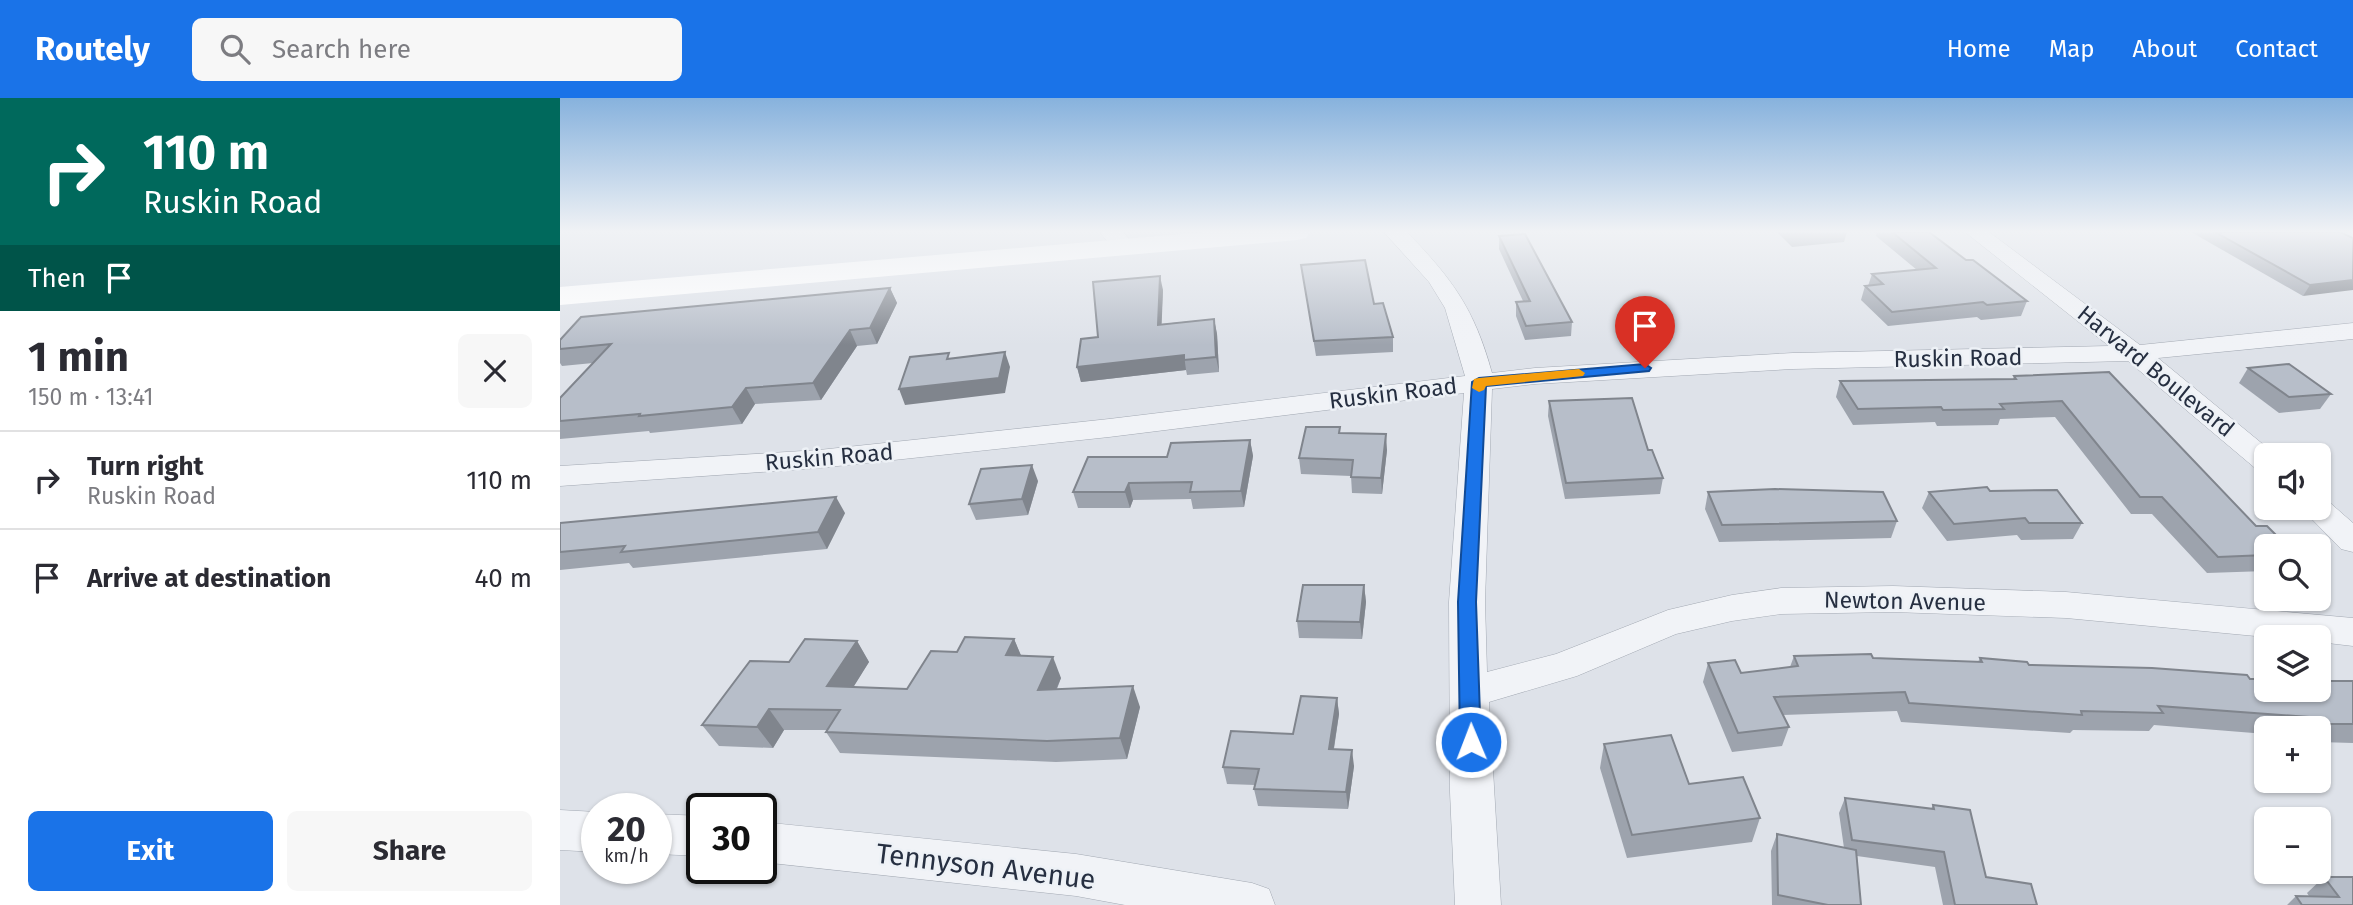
<!DOCTYPE html>
<html lang="en">
<head>
<meta charset="utf-8">
<style>
  body { margin:0; font-family:"Fira Sans",sans-serif; background:#f7f7f7; color:#2b2b33; height:100vh; display:flex; flex-direction:column; font-size:26px; white-space:nowrap }
  * { box-sizing:border-box; margin:0 }
  p { font-size:23px; color:#7c7c81 }
  .icon { flex:none; width:38px; height:38px; fill:none; stroke:currentColor; stroke-width:2; stroke-linecap:round; stroke-linejoin:round }
  .map { position:relative; flex:1; overflow:hidden }
  .side { display:flex; flex-direction:column; background:#fff; width:560px }
  .side>* { flex:none }
  .guide { background:#00695c; color:#fff; overflow:hidden }
  .fabs { position:absolute; left:1694px; top:345px; display:grid; gap:14px }
  .fabs a { display:grid; place-items:center; width:77px; height:77px; border-radius:10px; background:#fff; box-shadow:0 2px 5px #0004; font-size:35px }
  .speed { position:absolute; left:21px; top:695px; display:flex; gap:14px; font-size:35px; font-weight:700; text-align:center }
  .speed>* { display:grid; place-content:center; width:91px; height:91px; border-radius:50%; background:#fff; box-shadow:0 2px 5px #0004; line-height:1 }
  .speed small { font-size:18px; font-weight:400 }
  .speed .limit { border:4px solid #111; border-radius:10px; background:#fff; color:#111 }
  .pin { position:absolute; display:grid; place-items:center; width:60px; height:60px; color:#fff; margin:-72px -30px; border-radius:50% 50% 50% 0; rotate:-45deg; box-shadow:0 0 7px #0007 }
  .pin .icon { rotate:45deg }
  .me { position:absolute; width:77px; margin:-38px; rotate:359deg; stroke-linejoin:round; filter:drop-shadow(0 0 5px #0008) }
  .turn { display:flex; align-items:center; gap:24px; height:147px; padding:0 28px; font-size:32px }
  .turn .icon { width:91px; height:91px; stroke-width:2.5 }
  .turn b { display:block; font-size:49px; line-height:60px }
  .then { display:flex; align-items:center; height:66px; padding:0 28px; background:#0003; gap:14px; font-size:26px }
  .round { display:grid; place-items:center; flex:none; width:74px; height:74px; border-radius:10px; background:#f7f7f7 }
  .head { display:flex; align-items:center; justify-content:space-between; height:119px; padding:0 28px }
  h1 { font-size:42px; font-weight:700; line-height:52px }
  .button { display:flex; gap:14px; margin-top:auto; padding:14px 28px }
  .button a { flex:1; height:80px; border-radius:10px; background:#1a73e8; color:#fff; font-size:28px; font-weight:700; line-height:80px; text-align:center }
  .button a+a { background:#f7f7f7; color:#2b2b33 }
  ul { padding:0; list-style:none }
  li { display:flex; align-items:center; gap:21px; height:98px; padding:0 28px; border-top:2px solid #e1e1e2 }
  li div { flex:1 }
  li b { display:block; font-size:26px }
  li em { font-style:normal }
  header { display:flex; align-items:center; gap:42px; box-sizing:border-box; height:98px; padding:0 35px; background:#1a73e8; color:#fff }
  header strong { font-size:33px }
  nav { display:flex; gap:38px; margin-inline-start:auto; font-size:24px }
  .search { width:490px; height:63px; background:#f7f7f7; display:flex; align-items:center; gap:18px; box-sizing:border-box; padding:0 24px; border-radius:10px; color:#7c7c81; font-size:26px }
  main { display:flex; flex:1; min-height:0 }
  .map>svg:first-child { display:block }
  .lines { fill:none; stroke-linecap:round; stroke-linejoin:round }
  .minor-casing { stroke:#a3a9b3; stroke-width:1 }
  .minor { fill:#f1f3f7; fill-rule:evenodd }
  .secondary { fill:#fff; fill-rule:evenodd }
  .wall { fill:#9da3ad }
  .shaded-wall { fill:#80858d }
  .building { fill:#b7bec9; stroke:#80858d; stroke-width:2 }
  .route { fill:#1a73e8; stroke:#114b97; stroke-width:2 }
  .slow { fill:#f59e0b }
  .labels { text-anchor:middle; stroke-width:5; stroke-linejoin:round; paint-order:stroke }
  .street-label { font-size:23px; fill:#262f41; stroke:#edf1f6 }
  .near-street-label { font-size:28px; fill:#262f41; stroke:#edf1f6 }
</style>
</head>
<body>
<header>
<strong>Routely</strong>
<div class="search"><svg class="icon" aria-label="search" viewBox="0 0 24 24"><circle cx="10" cy="10" r="6"/><path d="M15 15l6 6"/></svg>Search here</div>
<nav><a>Home</a><a>Map</a><a>About</a><a>Contact</a></nav>
</header>
<main>
<section class="side">
<div class="guide">
<div class="turn"><svg class="icon" aria-label="right" viewBox="0 0 24 24"><path d="M7 20v-9h11M14 6l5 5-5 5"/></svg><div><b>110 m</b>Ruskin Road</div></div>
<div class="then">Then<svg class="icon" aria-label="arrive" viewBox="0 0 24 24"><path d="M6 21V4h12l-3 4 3 4H6"/></svg></div>
</div>
<div class="head"><div><h1>1 min</h1><p>150 m · 13:41</p></div><a class="round"><svg class="icon" aria-label="close" viewBox="0 0 24 24"><path d="M6 6l12 12M18 6L6 18"/></svg></a></div>
<ul>
<li><svg class="icon" aria-label="right" viewBox="0 0 24 24"><path d="M7 20v-9h11M14 6l5 5-5 5"/></svg><div><b>Turn right</b><p>Ruskin Road</p></div><em>110 m</em></li>
<li><svg class="icon" aria-label="arrive" viewBox="0 0 24 24"><path d="M6 21V4h12l-3 4 3 4H6"/></svg><div><b>Arrive at destination</b></div><em>40 m</em></li>
</ul>
<div class="button"><a>Exit</a><a>Share</a></div>
</section>
<div class="map">
<svg width="1793" height="807" viewBox="0 0 1793 807">
  <rect width="100%" height="100%" fill="#dee2e9"/>
  <g class="lines">
    <g class="minor-casing">
      <g id="minor">
        <path d="M540,134H563L576,149L573,154C557,158 549,146 540,134Z"/>
        <path d="M824,134H847C893,182 914,210 932,275L975,270L1233,255L1549,248L1405,134H1429L1580,247L1793,225V241L1598,260L1716,357H1706V373L1695,370L1568,263L1233,271L975,286L932,291L925,504L927,574L996,556L1108,512L1172,497L1221,490L1333,488L1506,494L1793,520V548L1759,544V539H1706L1506,520L1333,514L1221,516L1172,523L1116,536L1017,578L929,604L941,807H895L890,694L889,504L904,295L549,339L259,370L0,388V368L259,352L549,321L905,278L885,210L869,184Z"/>
        <path d="M1759,400L1768,403L1793,425V454L1781,451L1741,410H1759Z"/>
        <path d="M0,712L37,714V754L0,752Z"/>
        <path d="M96,716L142,718V758L96,756Z"/>
        <path d="M201,724L516,756L692,785L709,791L715,807H565L516,798L201,764Z"/>
      </g>
    </g>
    <use href="#minor" class="minor"/>
    <path class="secondary" d="M646,134H750L746,140L737,142L0,207V189Z"/>
  </g>
  <g class="wall">
    <path d="M1217,134H1287L1284,144L1232,149Z"/>
    <path d="M1317,134H1369L1406,162L1467,203L1461,218L1421,222L1417,219L1328,228L1301,202L1305,188H1308L1312,176L1357,172L1316,138Z"/>
    <path d="M1631,134H1657V135L1793,140L1743,198Z"/>
    <path d="M939,138L1012,224L1011,238L965,242L956,218V204L963,203L939,151Z"/>
    <path d="M741,167L814,206L833,239V254L756,258Z"/>
    <path d="M330,190L337,205L317,246L297,248L261,302L195,306L182,326L90,335L89,333L0,341V300L33,265L2,268L0,265V242Z"/>
    <path d="M603,192L601,226L654,221L657,236L659,274L627,277L626,272L521,284L517,269L538,239Z"/>
    <path d="M1688,270L1771,296L1760,311L1719,315L1679,285Z"/>
    <path d="M1549,274L1706,448V473L1647,475L1592,416H1571L1495,319L1440,321L1438,327L1377,328L1375,324L1293,327L1276,299L1280,283L1453,281L1454,278Z"/>
    <path d="M989,303L1088,352L1103,380L1100,396L1005,401L988,318Z"/>
    <path d="M780,329V335L827,352L822,396L792,395L791,378L741,376L739,360Z"/>
    <path d="M690,342L693,358L684,409L633,411L631,401L573,402L570,410H518L513,394L607,359Z"/>
    <path d="M478,383L468,417L416,422L409,406Z"/>
    <path d="M1430,393L1522,425L1513,441L1461,442L1457,437L1387,443L1362,410L1369,394Z"/>
    <path d="M1148,394L1337,423L1331,440L1159,444L1145,411Z"/>
    <path d="M285,415L267,451L73,470L69,465L0,472V425Z"/>
    <path d="M804,487L806,504L802,541L739,540L737,523Z"/>
    <path d="M454,541L461,558L501,580L497,591L580,609L567,661L496,664L280,655L266,634L267,632H224L213,650L159,648L142,627L229,564L297,543L309,564L293,589L347,591L397,554Z"/>
    <path d="M1234,558L1313,560L1418,564L1420,560L1469,567L1690,581L1793,583V645L1759,644V630H1706V636L1594,627L1589,633L1513,632L1510,635L1341,624L1337,613L1223,617L1229,629L1222,648L1172,654L1143,584L1148,565L1181,575L1230,569Z"/>
    <path d="M777,600L779,616L774,651L794,668L788,711L698,708L694,691L695,687L667,686L663,669L733,636Z"/>
    <path d="M1044,646L1200,720L1192,744L1067,760L1040,670Z"/>
    <path d="M1285,700L1371,711L1373,707L1426,779L1477,807H1383L1375,769L1297,758L1301,807H1212L1211,753L1217,736L1284,750L1279,715Z"/>
    <path d="M1764,779L1793,807H1727L1736,798H1749L1747,795Z"/>
  </g>
  <g class="shaded-wall">
    <path d="M600,178L603,192L601,242L598,227Z"/>
    <path d="M1793,182V192L1743,198L1750,187Z"/>
    <path d="M330,190L337,205L317,246L310,230Z"/>
    <path d="M654,221L657,236L659,274L656,259Z"/>
    <path d="M290,232L297,248L261,302L253,285Z"/>
    <path d="M445,254L450,269L445,295L345,307L339,291Z"/>
    <path d="M624,257L626,272L521,284L517,269Z"/>
    <path d="M186,290L195,306L182,326L172,309Z"/>
    <path d="M826,336L827,352L822,396L821,380Z"/>
    <path d="M690,342L693,358L684,409L681,393Z"/>
    <path d="M472,367L478,383L468,417L462,401Z"/>
    <path d="M569,385L573,402L570,410L565,394Z"/>
    <path d="M276,399L285,415L267,451L258,434Z"/>
    <path d="M804,487L806,504L802,541L800,524Z"/>
    <path d="M454,541L463,562L446,557Z"/>
    <path d="M297,543L309,564L281,609L267,588Z"/>
    <path d="M493,559L501,580L487,613L478,592Z"/>
    <path d="M573,588L580,609L567,661L560,640Z"/>
    <path d="M777,600L779,616L771,668L769,651Z"/>
    <path d="M209,611L224,632L213,650L197,629Z"/>
    <path d="M792,652L794,668L788,711L786,694Z"/>
  </g>
  <g class="building">
    <path d="M1332,134H1369L1406,162H1413L1467,203L1427,207L1423,204L1332,214L1305,188L1323,186L1312,176L1376,170Z"/>
    <path d="M1655,134H1657V135L1667,134H1780L1793,140V182L1750,187Z"/>
    <path d="M965,136L1012,224L966,228L956,204L970,203L939,138Z"/>
    <path d="M805,162L814,206L823,205L833,239L754,243L741,167Z"/>
    <path d="M600,178L598,227L654,221L656,259L624,262V257L517,269L521,241L538,239L533,184Z"/>
    <path d="M330,190L310,230L290,232L253,285L186,290L172,309L79,318L80,316L0,323V300L51,246L0,251V242L21,219Z"/>
    <path d="M445,254L439,280L339,291L350,259L389,255L387,261Z"/>
    <path d="M1729,266L1771,296L1729,299L1688,270Z"/>
    <path d="M1549,274L1696,428H1707L1727,448H1706V457L1658,459L1602,399H1580L1502,303L1440,306L1444,311L1383,312L1381,309L1298,311L1280,283L1456,281L1454,278Z"/>
    <path d="M1072,300L1088,352H1092L1103,380L1006,385L989,303Z"/>
    <path d="M746,329H780L779,335L826,336L821,380L791,379L793,362L739,360Z"/>
    <path d="M690,342L681,393L630,394L632,384L569,385L565,394H513L528,359H607L611,345Z"/>
    <path d="M472,367L462,401L409,406L421,371Z"/>
    <path d="M1427,389L1430,393L1497,392L1522,425H1469L1465,420L1394,426L1369,394Z"/>
    <path d="M1215,391L1323,394L1337,423L1162,427L1148,394Z"/>
    <path d="M276,399L258,434L61,454L65,448L0,454V425Z"/>
    <path d="M743,487H804L800,524L737,523Z"/>
    <path d="M405,539L454,541L446,557L493,559L478,592L573,588L560,640L487,643L266,634L280,612L209,611L197,629L142,627L190,563L229,564L245,541L297,543L267,588L347,591L371,553L397,554Z"/>
    <path d="M1311,556L1313,560L1422,564L1420,560L1467,564L1469,567L1592,570L1687,577L1690,581H1706V592H1759V583H1793V626H1766L1762,620L1598,608L1603,615L1521,613L1522,617L1349,605L1345,594L1214,599L1229,629L1178,635L1148,565L1175,562L1181,575L1238,568L1234,558Z"/>
    <path d="M741,598L777,600L769,651L792,652L786,694L694,691L699,671L663,669L671,633L733,636Z"/>
    <path d="M1111,637L1129,686L1183,679L1200,720L1072,737L1044,646Z"/>
    <path d="M1285,700L1374,711L1373,707L1410,712L1426,779L1471,786L1477,807H1395L1384,754L1292,742Z"/>
    <path d="M1217,736L1296,752L1301,807H1268L1218,797Z"/>
    <path d="M1764,779H1793V807H1742L1736,798L1779,799Z"/>
  </g>
  <linearGradient id="sky" x2="0" y2="1"><stop stop-color="#87b2dd"/><stop offset="0.54" stop-color="#f0f2f5"/><stop offset="1" stop-color="#f0f2f5" stop-opacity="0"/></linearGradient>
  <rect width="1793" height="247" fill="url(#sky)"/>
  <path class="route" d="M1085,266L1091,270L1089,273L926,288L916,504L921,644L918,650L911,652L903,650L900,644L898,504L912,284L919,280Z"/>
  <path class="slow" d="M1019,271L1025,275L1023,278L926,288L924,292L919,294L912,290L914,281L919,280Z"/>
  <g class="labels">
    <g class="street-label">
      <text transform="translate(1398 260) rotate(-1)" y="8">Ruskin Road</text>
      <text transform="translate(1596 273) rotate(39)" y="8">Harvard Boulevard</text>
      <text transform="translate(833 295) rotate(-7)" y="8">Ruskin Road</text>
      <text transform="translate(269 359) rotate(-5)" y="8">Ruskin Road</text>
      <text transform="translate(1345 503) rotate(1)" y="8">Newton Avenue</text>
    </g>
    <g class="near-street-label">
      <text transform="translate(426 768) rotate(7)" y="10">Tennyson Avenue</text>
    </g>
  </g>
</svg>
<div class="fabs">
<a><svg class="icon" aria-label="sound" viewBox="0 0 24 24"><path d="M4 9h4l5-4v14l-5-4H4zM17 9q2 3 0 6"/></svg></a>
<a><svg class="icon" aria-label="search" viewBox="0 0 24 24"><circle cx="10" cy="10" r="6"/><path d="M15 15l6 6"/></svg></a>
<a><svg class="icon" aria-label="layers" viewBox="0 0 24 24"><path d="M12 4l9 5-9 5-9-5zM3 14l9 5 9-5"/></svg></a>
<a>+</a>
<a>−</a>
</div>
<div class="speed"><div>20<small>km/h</small></div><div class="limit">30</div></div>
<div class="pin" style="left:1085px;top:270px;background:#d93025"><svg class="icon" aria-label="arrive" viewBox="0 0 24 24"><path d="M6 21V4h12l-3 4 3 4H6"/></svg></div>
<svg class="me" style="left:911px;top:644px" viewBox="-20 -20 40 40"><circle r="17" fill="#1a73e8" stroke="#fff" stroke-width="3"/><path d="M0-11L8 9 0 5-8 9z" fill="#fff"/></svg>
</div>
</main>
</body>
</html>
